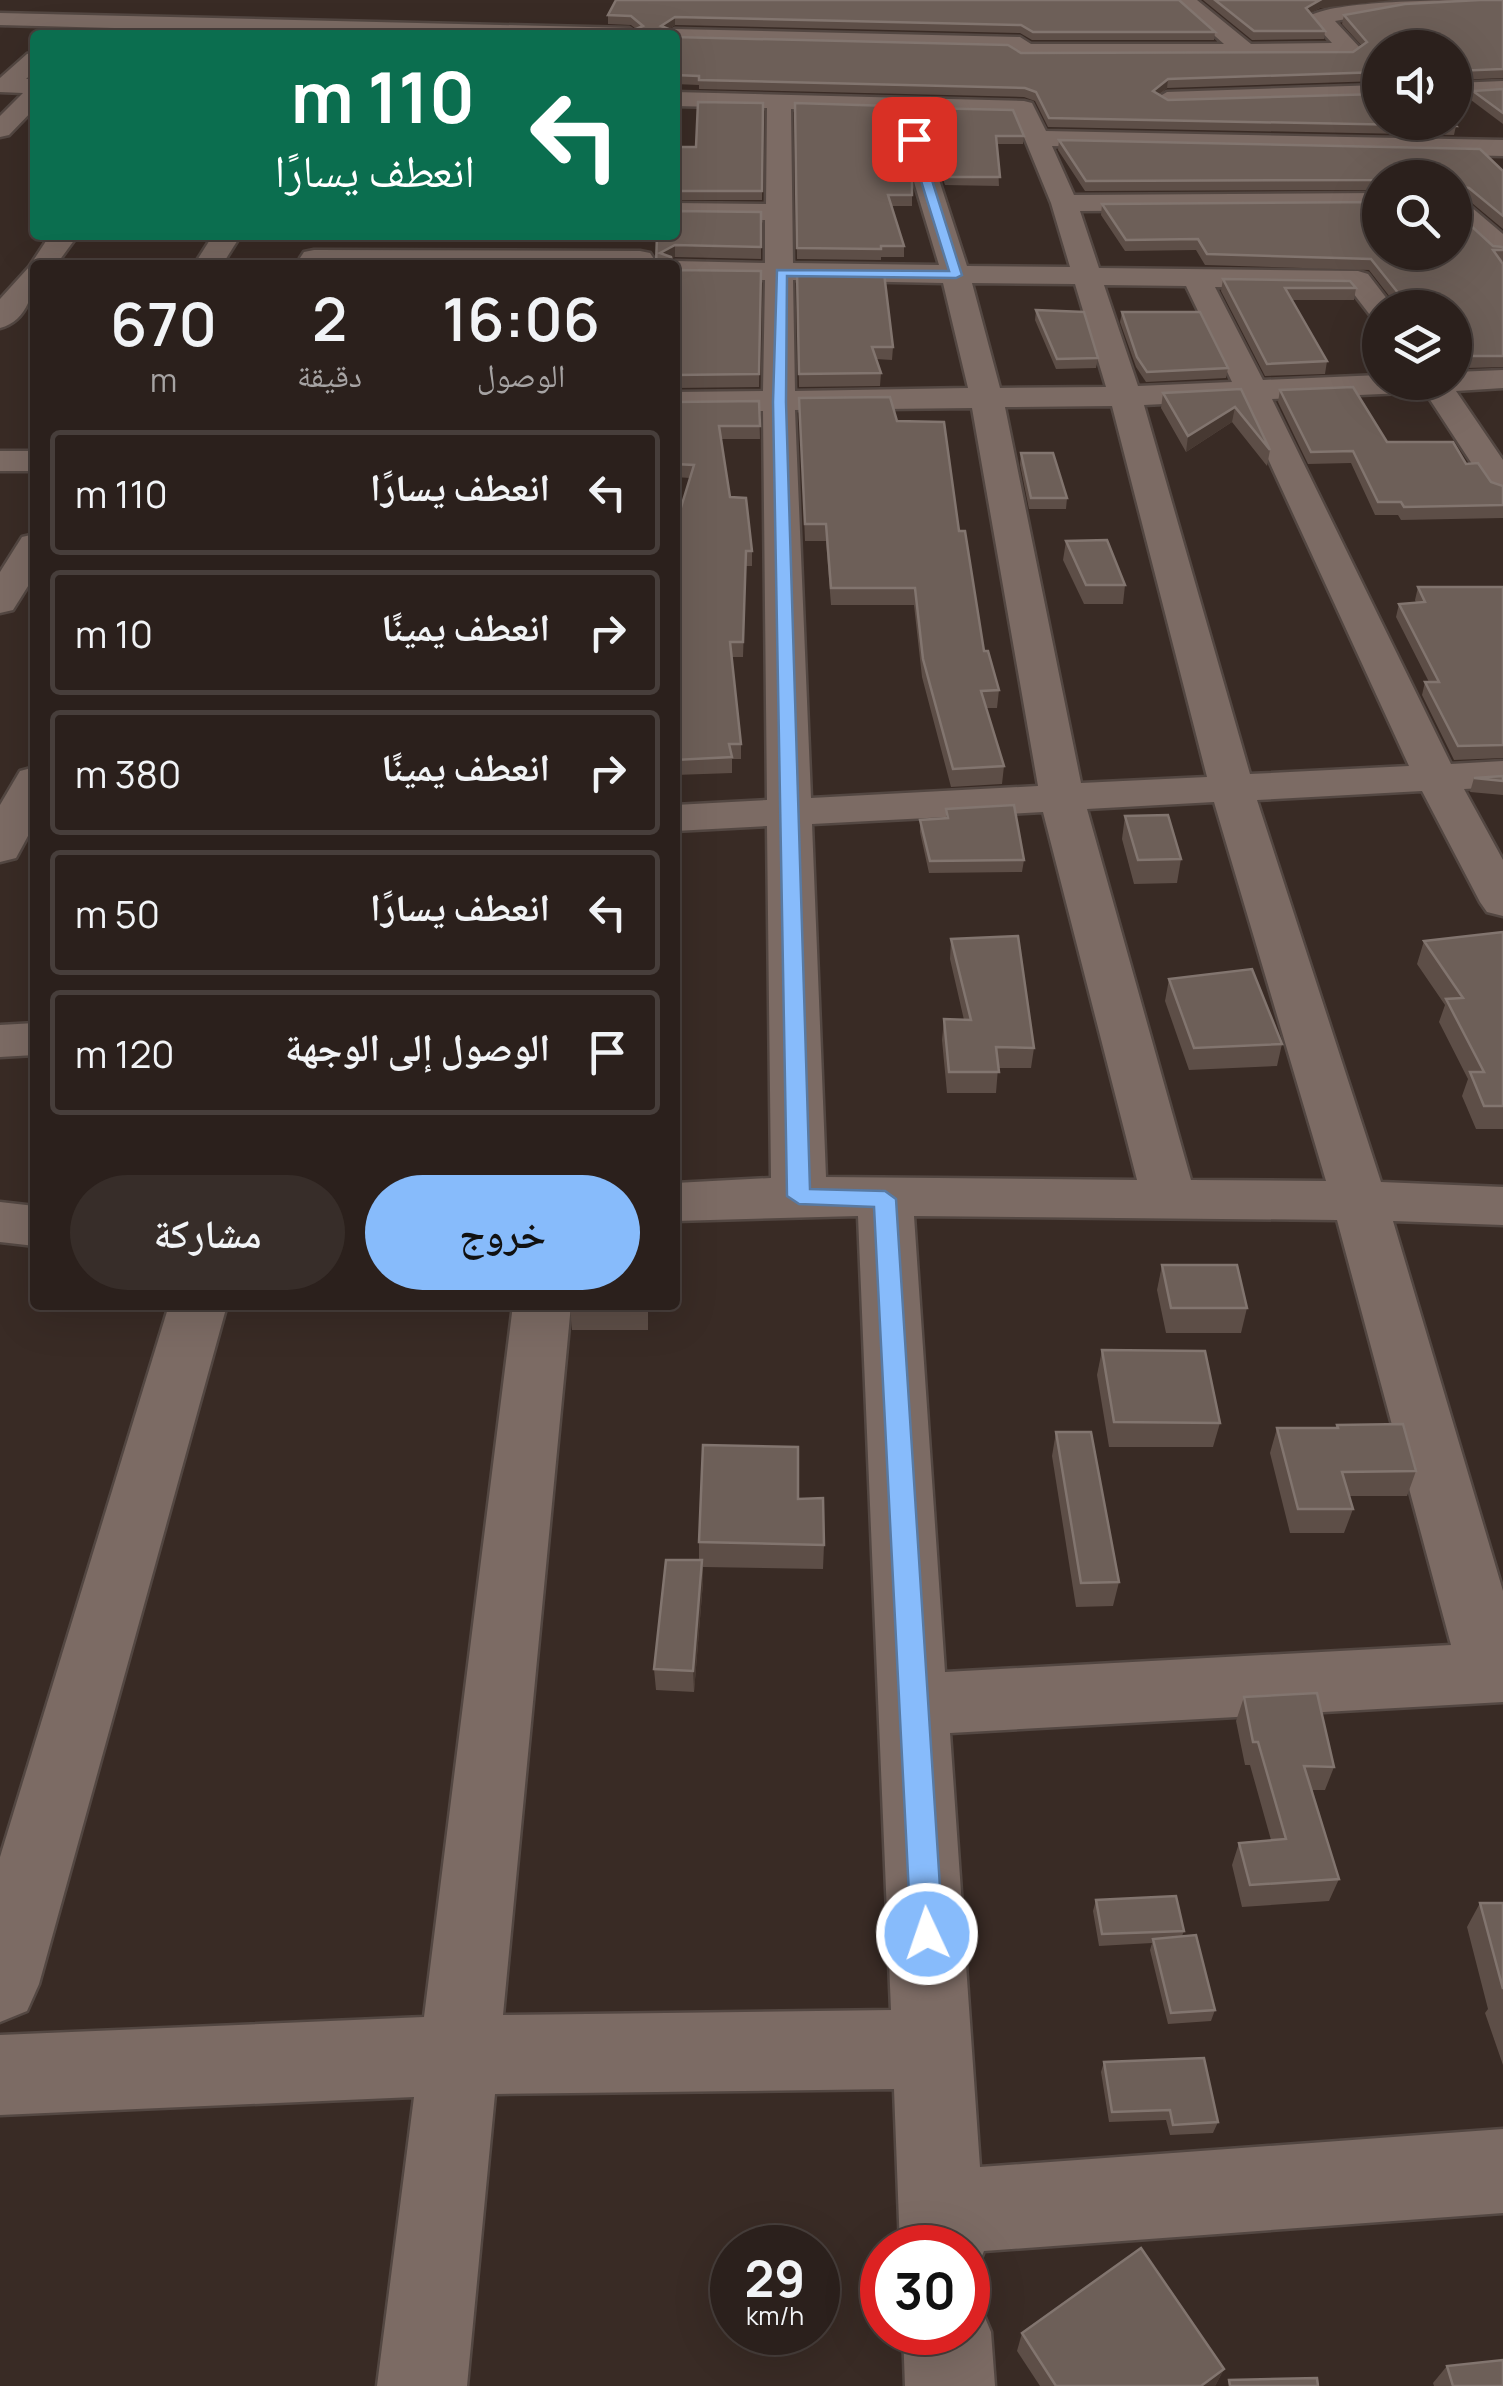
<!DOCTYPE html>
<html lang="ar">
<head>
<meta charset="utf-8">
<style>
  body { margin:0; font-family:Manrope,"Noto Naskh Arabic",sans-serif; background:#372d29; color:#f1f3f6; direction:rtl; height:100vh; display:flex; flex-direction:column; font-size:38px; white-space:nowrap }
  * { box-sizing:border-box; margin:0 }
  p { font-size:32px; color:#a6a3a3 }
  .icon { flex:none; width:55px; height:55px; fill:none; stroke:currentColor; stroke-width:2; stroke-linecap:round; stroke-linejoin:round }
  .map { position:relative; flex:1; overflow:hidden; direction:ltr }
  .panel { position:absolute; left:30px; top:260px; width:650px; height:1050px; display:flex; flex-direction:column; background:#2b201c; border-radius:10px; box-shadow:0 10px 40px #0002,0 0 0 2px #473e3b; direction:rtl }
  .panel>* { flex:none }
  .hud { position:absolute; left:30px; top:30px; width:650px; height:210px; border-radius:10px; box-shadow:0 10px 40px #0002,0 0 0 2px #473e3b; direction:rtl; background:#0b6e4f; color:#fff; overflow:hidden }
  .controls { position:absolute; left:1362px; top:30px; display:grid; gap:20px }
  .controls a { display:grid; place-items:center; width:110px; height:110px; border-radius:50%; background:#2b201c; box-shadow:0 10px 40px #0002,0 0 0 2px #473e3b; font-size:50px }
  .speed { position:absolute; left:710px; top:2225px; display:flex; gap:20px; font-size:50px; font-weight:700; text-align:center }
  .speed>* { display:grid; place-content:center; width:130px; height:130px; border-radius:50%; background:#2b201c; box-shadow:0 10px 40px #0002,0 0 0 2px #473e3b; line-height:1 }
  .speed small { font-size:25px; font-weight:400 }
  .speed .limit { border:15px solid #d22; background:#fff; color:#111 }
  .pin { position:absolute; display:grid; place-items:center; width:85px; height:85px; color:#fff; margin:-42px; border-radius:20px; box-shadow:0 5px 15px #0006 }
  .me { position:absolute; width:110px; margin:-55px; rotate:357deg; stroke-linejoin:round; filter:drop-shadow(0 0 8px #0008) }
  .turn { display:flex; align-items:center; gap:35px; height:210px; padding:0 40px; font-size:45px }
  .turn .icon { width:130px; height:130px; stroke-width:2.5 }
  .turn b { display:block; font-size:70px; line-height:85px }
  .eta { display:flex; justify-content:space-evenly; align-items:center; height:170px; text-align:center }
  .eta b { font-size:60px; font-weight:600; line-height:70px }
  .action { display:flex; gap:20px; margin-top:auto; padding:20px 40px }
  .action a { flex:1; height:115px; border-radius:60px; background:#87bbfb; color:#111; font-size:40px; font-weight:600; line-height:115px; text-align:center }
  .action a+a { background:#372d29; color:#f1f3f6 }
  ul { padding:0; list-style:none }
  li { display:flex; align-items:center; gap:30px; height:125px; margin:0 20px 15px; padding:0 20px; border:5px solid #473e3b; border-radius:10px }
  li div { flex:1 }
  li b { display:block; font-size:38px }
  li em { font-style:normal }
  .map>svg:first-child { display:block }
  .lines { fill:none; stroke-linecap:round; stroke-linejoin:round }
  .minor-casing { stroke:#534742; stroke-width:5 }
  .minor { fill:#7c6b64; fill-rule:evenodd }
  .wall { fill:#5d4e47 }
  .shaded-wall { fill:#473932 }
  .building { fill:#6d5f58; stroke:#82756f; stroke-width:2.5 }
  .route { fill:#87bbfb; stroke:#587aa3; stroke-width:2.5 }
</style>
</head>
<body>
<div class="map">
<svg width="1503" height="2386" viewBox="0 0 1503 2386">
  <rect width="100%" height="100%" fill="#392b25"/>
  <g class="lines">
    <g class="minor-casing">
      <g id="minor">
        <path d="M1174,0H1197L1251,44L1332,43L1308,17C1332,0 1450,0 1486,0L1476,6L1403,9L1335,21L1362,50L1351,57L1020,58L1009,50L675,43V35H665L675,29L1020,37L1031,44H1224Z"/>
        <path d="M0,13L629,28L640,35H374L0,25Z"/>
        <path d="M35,52V71L26,79H35V108L9,135L0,137V116L23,93L0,92V78L27,54Z"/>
        <path d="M1503,81V95L1455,97V83Z"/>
        <path d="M1380,85V99L1167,106L1155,99L1167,92Z"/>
        <path d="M675,92L1024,101L1032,103L1046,131L1503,140V156L1052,146L1074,195L1380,193V209L1080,211L1099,268L1358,271L1368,274L1394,308H1380V318L1370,315L1350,289L1215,287L1263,380L1380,375V382H1455V372L1503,370V388L1456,391L1503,460V496L1491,493L1425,392L1272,399L1451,764L1503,761V787L1464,789L1503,860V916L1487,912L1480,902L1422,791L1257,800L1381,1182L1503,1187V1225L1393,1221L1503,1591V1702L950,1733L980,2167L1503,2129V2213L984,2251L973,2278L968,2280V2248H900L894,2089L495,2094L467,2386H377L414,2097L0,2115V2035L424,2017L513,1305H571L503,2015L891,2010L858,1216L675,1221V1183L771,1178L767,826L675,831V805L767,800L763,411L675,412V392L763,391L765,280L675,279V265H664L675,261L765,263V220L675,219V203L766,204L767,108L675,106ZM791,109L893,112L939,265L793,263ZM917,112L1015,115L1051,203L1070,267L967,266ZM793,280L943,283L968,388L795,391ZM972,283L1075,284L1106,387L1000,388ZM1104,285L1186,286L1232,382L1138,386ZM1241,400L1409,766L1250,774L1144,405ZM1112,406L1207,777L1081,783L1005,407ZM972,408L1038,786L811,798L795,410ZM1214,802L1326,1181L1191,1180L1087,809ZM1043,812L1137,1180L826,1177L812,824ZM914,1216L1337,1220L1451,1645L945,1672Z"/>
        <path d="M1455,199L1464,201L1503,234V256L1493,254L1455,221Z"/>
        <path d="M50,235H78L56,265H35C35,290 28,321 0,328V299L29,267Z"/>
        <path d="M213,235H241L222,265H194Z"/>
        <path d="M314,250L640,251L650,253L654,259L650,265L304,264L300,258L304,252Z"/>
        <rect x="0" y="451" width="35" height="20"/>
        <path d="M35,534V575L13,610L0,613V572L22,537Z"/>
        <path d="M35,767V823L16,858L0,862V805L20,771Z"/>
        <path d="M35,1023V1055L0,1057V1025Z"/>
        <path d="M0,1202L35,1206V1246L0,1242Z"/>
        <path d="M169,1305H227L39,1984L27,2011L0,2022V1857Z"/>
        <path d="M968,2297L978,2301L991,2332L995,2386H905L903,2332H968Z"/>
      </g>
    </g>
    <use href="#minor" class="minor"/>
  </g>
  <g class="wall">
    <path d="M616,0L1215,32L1214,40H1032L1020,33L675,25L669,29H636L631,25L608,24V15Z"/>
    <path d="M1203,0H1393L1320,8L1310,13L1325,31L1324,39L1252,40Z"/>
    <path d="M1503,0V78L1455,80V48H1380V81L1167,88L1159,95L1168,100L1456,126L1454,135L1048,127L1035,101L1024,97L699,89V85L675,84V37L1021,53L1353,52L1362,46L1342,24L1344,15Z"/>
    <path d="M1503,89V124L1471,100L1473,91Z"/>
    <path d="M763,103L762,200H675V178L696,147Z"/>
    <path d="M795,103L912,195V206H891L904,246V257H881V260L797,259Z"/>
    <path d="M923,108L1024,136L1023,144H997L999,186L945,185L922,116Z"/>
    <path d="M1059,140L1503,171V229L1466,198L1380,178V190L1085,191L1058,150Z"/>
    <path d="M1102,204L1503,247V261H1501L1503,264V367L1467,368L1455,353V308L1397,306L1369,270L1205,265L1196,250L1125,251L1101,215Z"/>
    <path d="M761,212V259L675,257L656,243Z"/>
    <path d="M675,270L761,271L759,387L675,388Z"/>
    <path d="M797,272L893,347L892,360L876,359L881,373L880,386L799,387Z"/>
    <path d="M1223,279L1356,288L1354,300H1292L1327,361L1325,374L1265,376L1221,291Z"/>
    <path d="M1036,310L1098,358L1096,368L1056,369L1035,320Z"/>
    <path d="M1122,312L1228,368L1226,378L1146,382L1136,367L1120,322Z"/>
    <path d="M1241,389L1270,450L1267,466L1232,422L1186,452L1161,408L1163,393Z"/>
    <path d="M1280,390L1387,442L1466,464L1491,482L1503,486V518L1401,520L1398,515H1375L1351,463L1308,464L1278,402Z"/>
    <path d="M799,398L897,421L959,531L984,651L999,690L997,708H986L1004,766L1002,784L951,787L922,677L914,605H831L826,541H805Z"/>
    <path d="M759,401L760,439H721L730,497L752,551V566H746L743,657H731L741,744V759H732V773L675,775V527L690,478L675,477V402Z"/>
    <path d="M1021,453L1067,498L1066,509H1029L1020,464Z"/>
    <path d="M1066,541L1125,585L1123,604H1084L1063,560Z"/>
    <path d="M1418,587H1503V758L1454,760L1422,695L1425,682H1429L1396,617L1399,604L1416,603L1415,600Z"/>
    <path d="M1503,776V795L1470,792L1474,778Z"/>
    <path d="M946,809L1024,860L1022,872L929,873L920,832V820L946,818Z"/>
    <path d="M1125,816L1181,859L1177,883L1134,884L1122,839Z"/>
    <path d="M1503,932V1129H1476L1462,1096L1468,1079L1439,1022L1445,1005L1417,964L1424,941Z"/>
    <path d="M951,939L1034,1048L1031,1068H998L996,1093H947L942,1040L944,1019L964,1020L950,959Z"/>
    <path d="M1169,979L1282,1044L1277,1066L1189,1070L1165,1001Z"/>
    <path d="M1162,1265L1247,1308L1241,1333H1166L1157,1290Z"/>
    <path d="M570,1305H648V1330H572Z"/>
    <path d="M1102,1350L1220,1423L1213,1447H1109L1097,1375Z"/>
    <path d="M1337,1425L1416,1471L1407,1496H1349L1353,1509L1344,1533H1290L1270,1453L1277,1428H1336Z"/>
    <path d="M1056,1432L1119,1582L1113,1606L1076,1607L1052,1456Z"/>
    <path d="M798,1499L824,1545L823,1569L703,1567V1582L694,1692L656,1690L654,1669L699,1560V1542Z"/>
    <path d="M1244,1697L1334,1767L1325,1790H1311L1339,1879L1329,1901L1242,1907L1232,1865L1239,1843L1271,1840L1250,1765H1245L1236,1721Z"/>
    <path d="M1096,1900L1184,1931L1182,1936L1215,2010L1211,2021L1168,2024L1150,1950L1152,1943L1099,1946L1093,1911Z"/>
    <path d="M1480,1903H1503V2065L1485,2013L1488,2009L1467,1927Z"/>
    <path d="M1104,2062L1218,2122L1213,2133L1170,2135L1166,2120L1109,2122L1101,2072Z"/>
    <path d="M1022,2333L1224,2369L1215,2386H1040L1017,2351Z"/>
    <path d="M1447,2366L1503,2386H1434L1433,2383Z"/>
  </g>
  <g class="shaded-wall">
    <path d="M1320,0H1393L1320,8L1304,16L1306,8Z"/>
    <path d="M675,17V25L661,34V26Z"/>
    <path d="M1168,79L1167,88L1151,100L1153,91Z"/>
    <path d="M675,245V257L661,265L660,253Z"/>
    <path d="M1235,407L1232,422L1186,452L1188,436Z"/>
    <path d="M702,1560L703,1582L694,1692L693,1671Z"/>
    <path d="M1224,2369L1215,2386H1201Z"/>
  </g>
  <g class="building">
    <path d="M616,0H1179L1215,32H1033L1021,25L675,17L661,26L671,30L672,35H633L634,30L643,26L631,16L608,15Z"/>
    <path d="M1215,0H1320L1306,8L1325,31H1254Z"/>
    <path d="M1480,0H1503V69L1455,71V48H1380V72L1168,79L1153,91L1168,100L1380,94V122H1452L1456,126L1049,118L1036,92L1025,88L699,80V76L675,75V37L1008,45L1021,53L1353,52L1367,42L1344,15L1405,4Z"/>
    <path d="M1503,89V113L1473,91Z"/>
    <path d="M698,102L763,103L762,191H675V178L680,147H696Z"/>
    <path d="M795,103L891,106L912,174V195H888L904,246H881V249L797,248Z"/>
    <path d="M923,108L1013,110L1024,136H996L1000,177H945Z"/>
    <path d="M1059,140L1480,149L1503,171V216L1469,188L1455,186V187V178H1380V180L1086,181Z"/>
    <path d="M1380,202V252H1455V211L1493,246L1503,247V250H1493L1503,264V356H1470L1455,338V308H1431L1420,294H1399L1371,259L1207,254L1198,239L1126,240L1102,204Z"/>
    <path d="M675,211L761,212V247L675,245L660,253L671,257L673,265H656L657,235H675Z"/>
    <path d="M675,270L761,271L759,374L675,375Z"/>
    <path d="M797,272L884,273L893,347H872L881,373L799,374Z"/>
    <path d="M1223,279L1350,281L1356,288H1285L1327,361L1267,364Z"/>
    <path d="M1036,310L1084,312L1098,358L1057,359Z"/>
    <path d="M1122,312H1200L1228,368L1147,372L1137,357Z"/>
    <path d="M1353,387L1387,442H1453L1466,464L1478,463L1491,482L1503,486V505L1404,507L1401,502H1378L1353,451L1311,452L1280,390Z"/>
    <path d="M1241,389L1270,450L1235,407L1188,436L1163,393Z"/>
    <path d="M890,397L897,421L944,422L959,531H965L984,651H988L999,690L981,691L1004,766L953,769L923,659L915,588H831L826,524H805L799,398Z"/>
    <path d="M759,401L760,426H719L730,497L746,498L752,551H746L743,642H730L741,744H729L732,757L675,760V527L694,465L675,464V402Z"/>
    <path d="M1021,453H1053L1067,498H1031Z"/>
    <path d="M1107,540L1125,585H1086L1066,541Z"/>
    <path d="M1418,587H1503V745L1458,746L1425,682H1439L1399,604L1425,602Z"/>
    <path d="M1503,776V781L1474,778Z"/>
    <path d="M1014,805L1024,860L930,861L920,820L948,818L946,809Z"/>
    <path d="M1168,815L1181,859L1138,860L1125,816Z"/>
    <path d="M1503,932V1106H1484L1470,1072H1484L1446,999L1463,998L1424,941Z"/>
    <path d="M1018,936L1034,1048L996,1047L999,1072H949L944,1019L971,1020L951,939Z"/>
    <path d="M1252,969L1282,1044L1194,1048L1169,979Z"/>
    <path d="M1162,1265H1237L1247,1308H1171Z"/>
    <path d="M1102,1350L1205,1351L1220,1423L1114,1422Z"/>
    <path d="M1403,1424L1416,1471L1342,1472L1353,1509H1298L1277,1428H1338L1337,1425Z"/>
    <path d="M1056,1432H1091L1119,1582L1081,1583Z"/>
    <path d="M703,1445L798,1447V1499L823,1498L824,1545L699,1542Z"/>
    <path d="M666,1560H702L693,1671L654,1669Z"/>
    <path d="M1317,1693L1334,1767L1304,1766L1339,1879L1250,1885L1239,1843L1286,1839L1258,1742H1253L1244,1697Z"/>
    <path d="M1176,1896L1184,1931L1102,1934L1096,1900Z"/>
    <path d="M1480,1903H1503V1989Z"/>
    <path d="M1196,1935L1215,2010L1171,2013L1153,1939Z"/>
    <path d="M1204,2058L1218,2122L1173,2125L1170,2110L1112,2112L1104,2062Z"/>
    <path d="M1141,2248L1224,2369L1201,2386H1056L1022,2333Z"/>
    <path d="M1503,2360V2386H1453L1447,2366Z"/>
    <path d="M1317,2378L1318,2386H1230L1229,2380Z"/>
  </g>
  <path class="route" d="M914,136L919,139L962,275L956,278L787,276L786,402L810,1189L885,1191L896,1199L943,1934L938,1945L927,1949L916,1945L911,1934L874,1207L799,1204L787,1196L773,402L777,270L949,271L908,139Z"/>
</svg>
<div class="controls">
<a><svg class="icon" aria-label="sound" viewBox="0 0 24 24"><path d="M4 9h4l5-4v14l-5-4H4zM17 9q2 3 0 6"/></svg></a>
<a><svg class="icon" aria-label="search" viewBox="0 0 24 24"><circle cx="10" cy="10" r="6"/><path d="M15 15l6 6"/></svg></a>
<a><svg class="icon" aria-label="layers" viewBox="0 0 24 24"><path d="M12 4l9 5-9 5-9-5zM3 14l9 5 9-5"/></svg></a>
</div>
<div class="speed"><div>29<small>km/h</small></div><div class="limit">30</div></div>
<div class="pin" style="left:914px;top:139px;background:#d93025"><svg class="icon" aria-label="arrive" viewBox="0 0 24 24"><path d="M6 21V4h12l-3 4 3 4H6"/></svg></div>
<svg class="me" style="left:927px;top:1934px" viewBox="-20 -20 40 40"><circle r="17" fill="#87bbfb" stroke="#fff" stroke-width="3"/><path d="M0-11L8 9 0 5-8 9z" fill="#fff"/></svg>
<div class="hud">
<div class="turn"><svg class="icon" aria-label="left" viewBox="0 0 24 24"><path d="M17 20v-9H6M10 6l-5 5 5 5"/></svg><div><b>110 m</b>انعطف يسارًا</div></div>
</div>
<section class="panel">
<div class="eta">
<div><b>16:06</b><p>الوصول</p></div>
<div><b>2</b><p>دقيقة</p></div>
<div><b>670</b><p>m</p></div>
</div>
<ul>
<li><svg class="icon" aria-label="left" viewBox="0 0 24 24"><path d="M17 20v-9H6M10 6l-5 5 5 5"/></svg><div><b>انعطف يسارًا</b></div><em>110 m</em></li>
<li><svg class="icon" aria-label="right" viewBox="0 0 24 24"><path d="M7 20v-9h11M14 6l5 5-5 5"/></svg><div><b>انعطف يمينًا</b></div><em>10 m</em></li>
<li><svg class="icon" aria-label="right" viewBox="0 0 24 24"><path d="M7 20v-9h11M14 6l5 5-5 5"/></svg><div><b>انعطف يمينًا</b></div><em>380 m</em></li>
<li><svg class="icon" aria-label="left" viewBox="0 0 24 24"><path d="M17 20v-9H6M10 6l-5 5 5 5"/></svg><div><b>انعطف يسارًا</b></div><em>50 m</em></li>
<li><svg class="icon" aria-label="arrive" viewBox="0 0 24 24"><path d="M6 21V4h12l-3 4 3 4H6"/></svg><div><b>الوصول إلى الوجهة</b></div><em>120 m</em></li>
</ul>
<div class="action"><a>خروج</a><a>مشاركة</a></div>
</section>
</div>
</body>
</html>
